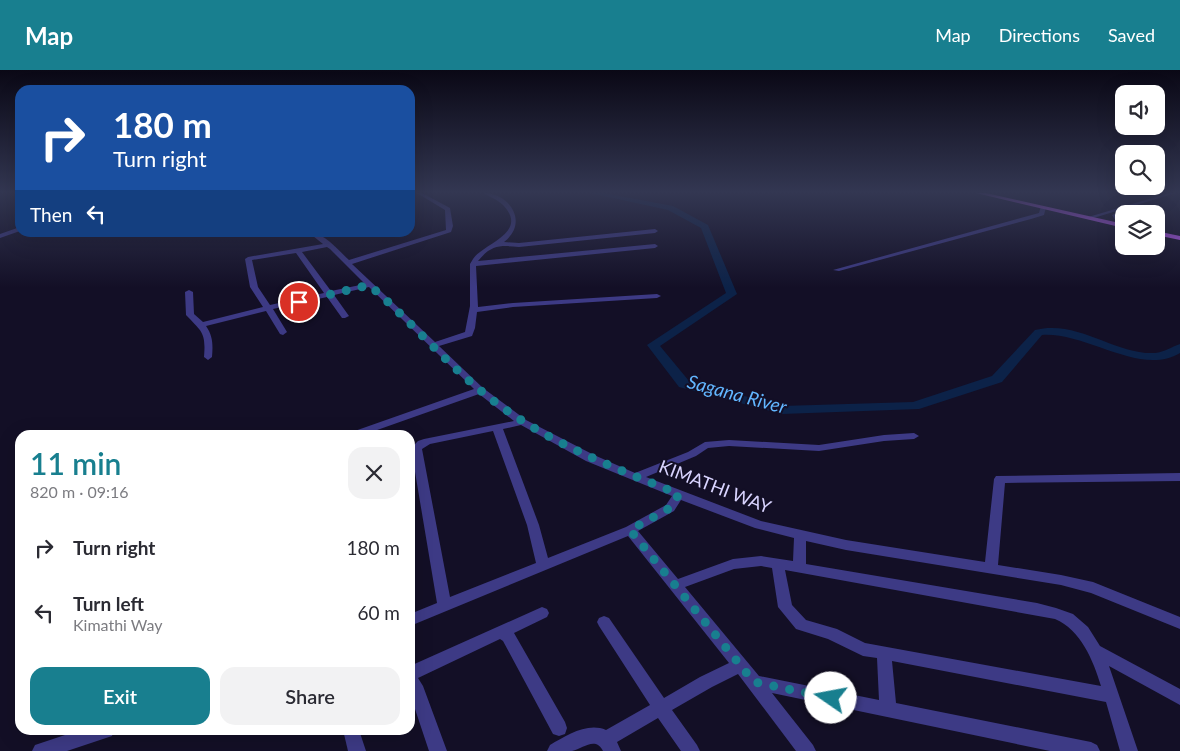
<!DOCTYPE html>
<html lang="en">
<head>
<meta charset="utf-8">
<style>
  body { margin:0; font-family:Lato,sans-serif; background:#f2f2f3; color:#2b2b33; height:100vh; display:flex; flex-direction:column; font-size:19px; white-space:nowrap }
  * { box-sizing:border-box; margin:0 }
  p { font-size:16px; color:#7c7c81 }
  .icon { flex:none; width:28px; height:28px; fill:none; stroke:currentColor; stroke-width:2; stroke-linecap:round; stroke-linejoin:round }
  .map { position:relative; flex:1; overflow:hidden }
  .panel { position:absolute; left:15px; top:360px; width:400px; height:305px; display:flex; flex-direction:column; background:#fff; border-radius:15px; box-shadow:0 5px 20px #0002 }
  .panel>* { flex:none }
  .guide { position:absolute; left:15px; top:15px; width:400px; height:152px; border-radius:15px; box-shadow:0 5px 20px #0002; background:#1a4fa0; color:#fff; overflow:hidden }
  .tools { position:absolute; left:1115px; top:15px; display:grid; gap:10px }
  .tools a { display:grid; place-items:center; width:50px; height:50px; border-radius:10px; background:#fff; box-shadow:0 5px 20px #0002; font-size:25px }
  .pin { position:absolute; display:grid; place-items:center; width:42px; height:42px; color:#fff; margin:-21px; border:2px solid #fff; border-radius:50%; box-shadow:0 1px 5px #0007 }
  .me { position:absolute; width:55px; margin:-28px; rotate:282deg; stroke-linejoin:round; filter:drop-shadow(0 0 4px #0008) }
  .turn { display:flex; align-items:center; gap:18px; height:105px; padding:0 15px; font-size:22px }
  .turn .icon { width:65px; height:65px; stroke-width:2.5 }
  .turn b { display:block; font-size:35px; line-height:42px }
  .then { display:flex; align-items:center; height:48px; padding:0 15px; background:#0003; gap:10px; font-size:19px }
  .round { display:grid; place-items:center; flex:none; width:52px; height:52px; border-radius:15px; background:#f2f2f3 }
  .overview { display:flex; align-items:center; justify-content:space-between; height:85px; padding:0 15px }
  h1 { font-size:30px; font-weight:600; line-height:38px; color:#187f8f }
  .primary-button { display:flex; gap:10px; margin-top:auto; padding:10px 15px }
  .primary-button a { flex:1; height:58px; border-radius:15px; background:#187f8f; color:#fff; font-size:20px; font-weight:600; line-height:58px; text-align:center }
  .primary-button a+a { background:#f2f2f3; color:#2b2b33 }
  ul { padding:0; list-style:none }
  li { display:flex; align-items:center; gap:15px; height:65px; padding:0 15px }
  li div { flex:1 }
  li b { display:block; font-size:19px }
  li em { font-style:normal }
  header { display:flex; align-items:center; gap:30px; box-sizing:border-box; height:70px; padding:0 25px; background:#187f8f; color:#fff }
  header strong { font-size:24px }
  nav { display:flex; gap:28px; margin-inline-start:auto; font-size:18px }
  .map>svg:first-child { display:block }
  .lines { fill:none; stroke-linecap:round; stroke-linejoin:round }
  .river { fill:#0c2248; fill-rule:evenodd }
  .minor { fill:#3d3a85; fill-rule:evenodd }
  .major { fill:#c25bff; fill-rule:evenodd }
  .route { stroke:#187f8f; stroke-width:9; stroke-dasharray:0 16.2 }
  .labels { text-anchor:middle; stroke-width:4; stroke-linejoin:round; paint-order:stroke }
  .street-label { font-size:18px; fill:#d9d4ff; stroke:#130f26 }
  .water-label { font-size:19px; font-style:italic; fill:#62b6ff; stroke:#130f26 }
</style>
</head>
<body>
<header>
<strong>Map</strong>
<nav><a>Map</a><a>Directions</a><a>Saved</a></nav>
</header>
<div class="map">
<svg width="1180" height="681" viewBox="0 0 1180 681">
  <rect width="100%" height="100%" fill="#130f26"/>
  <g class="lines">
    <path class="river" d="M590,123H603L673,136L708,155L737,224L660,276L689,311L782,336L913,332L992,306L1035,260C1078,249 1115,285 1155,283C1165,282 1171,277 1180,274V283C1140,307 1087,262 1042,265L1002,312L919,339L782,344L679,317L647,275L726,223L701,158L668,140Z"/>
    <g class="minor">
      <path d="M417,123H422L450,138L453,156L451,162L352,194L435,272L465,262L470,236V194C473,189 475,185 480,182C495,170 526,159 503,135C497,129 489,127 484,123C510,123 529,153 504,172L519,173L655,159L658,161L655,163L519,177C500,175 491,175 478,191L655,174L658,176L655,178L476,196L478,237L513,233L657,224L661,226L657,228L513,237L477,242L475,258L472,266L439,276L483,318L526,350L594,385L635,403L688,382L705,372L729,370L819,375L884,365L914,363L919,366L914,369L884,371L819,381L729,376L708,378L696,386L646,407L761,451L846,470L985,492L994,409L996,406L1180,403V411L1005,413L998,495L1061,505L1093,512L1180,547V559L1091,523L1061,515L846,480L806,471V494L1037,533L1056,538L1073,544L1088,557L1100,576L1180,619V635L1109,596L1138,681H1120L1106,632L892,591L896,633L1091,672L1097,675L1100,681H1050L772,623L813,675L816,681H796L738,604L712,617L672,640L697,675L700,681H681L658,648L617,672L621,681H603C595,666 583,679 572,681C564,681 555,681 547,681L550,675C566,666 587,652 606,660L650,635L599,556L597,552L599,548L604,546L609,548L664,628L700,607L729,593L628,466L410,556V544L437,533L411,378L418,371L424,369L514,351L479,324L363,365H348L349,363L474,319L369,217L334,225L349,246L345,248H342L327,227L273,239L287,262L283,265L280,264L266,241L206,256C213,266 213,275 212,287L208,290L204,287C206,262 202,262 186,245L185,222L189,220L193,222L194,244L203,252L263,237L250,217L245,189L248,187L323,174L308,162C324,162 338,180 349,190L446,160L445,140ZM327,177L330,179L365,214L331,221L302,182ZM296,183L324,223L270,235L258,217L252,190ZM521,355L586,391L672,426L666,435L626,457L548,488L539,455L503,359ZM493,361L527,455L536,493L450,527L422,379L430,374ZM681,430L755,458L794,468L793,491L761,486L733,489L678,509L638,461L674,441ZM761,496L772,498L778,537L796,559L828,569L863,586L877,588L879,630L759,606L685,517L734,499ZM785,500L1055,549C1081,560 1093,590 1101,616L865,573L837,559L806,550L792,535Z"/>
      <path d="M1169,123H1176L1090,149L1085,148Z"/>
      <path d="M1041,136L1046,137L1044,145L1031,149L839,201L833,200L1039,143Z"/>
      <path d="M1126,139L1129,141L1128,142L1118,146L1124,155L1123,156H1119L1112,145Z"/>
      <path d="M20,157V161L0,168V164Z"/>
      <path d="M542,537L547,539L549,543L547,547L514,563L565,652L567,658L565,664L559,666L553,664L503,571L500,569L418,608L423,616L447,681H429L410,624V596Z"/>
      <path d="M80,660H114L112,666L67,681H32L35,675Z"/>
      <path d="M343,660H359L366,681H348Z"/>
    </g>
    <g class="major">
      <path d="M976,123H986L1124,154V158Z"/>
      <path d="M1156,161L1180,166V170L1156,165Z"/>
    </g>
  </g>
  <linearGradient id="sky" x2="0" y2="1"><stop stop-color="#0a0815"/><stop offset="0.56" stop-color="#333752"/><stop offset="1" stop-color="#333752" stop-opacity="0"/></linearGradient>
  <rect width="1180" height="218" fill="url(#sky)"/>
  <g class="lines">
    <path class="route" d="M299,232L369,215C408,248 441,288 480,320C538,369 610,396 679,424L670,438L630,460L754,612L831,628"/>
  </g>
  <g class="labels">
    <g class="street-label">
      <text transform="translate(715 417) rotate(21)" y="6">KIMATHI WAY</text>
    </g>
    <g class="water-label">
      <text transform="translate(737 324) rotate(15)" y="7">Sagana River</text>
    </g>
  </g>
</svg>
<div class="tools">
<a><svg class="icon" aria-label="sound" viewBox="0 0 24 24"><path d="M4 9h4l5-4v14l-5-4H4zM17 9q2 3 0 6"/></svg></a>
<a><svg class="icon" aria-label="search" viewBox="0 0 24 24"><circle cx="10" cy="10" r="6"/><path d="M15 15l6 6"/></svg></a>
<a><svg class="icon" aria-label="layers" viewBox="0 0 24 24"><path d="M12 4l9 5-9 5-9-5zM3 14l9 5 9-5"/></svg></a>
</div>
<div class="pin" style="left:299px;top:232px;background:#d93025"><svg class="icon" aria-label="arrive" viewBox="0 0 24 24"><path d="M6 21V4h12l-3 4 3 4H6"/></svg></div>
<svg class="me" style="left:831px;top:628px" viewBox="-20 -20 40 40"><circle r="19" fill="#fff"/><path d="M0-13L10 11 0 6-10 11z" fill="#187f8f"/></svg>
<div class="guide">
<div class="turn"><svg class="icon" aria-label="right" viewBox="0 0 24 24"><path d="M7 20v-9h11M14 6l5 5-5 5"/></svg><div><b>180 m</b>Turn right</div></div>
<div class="then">Then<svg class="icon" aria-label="left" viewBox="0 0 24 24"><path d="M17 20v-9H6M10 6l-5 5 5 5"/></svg></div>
</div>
<section class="panel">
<div class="overview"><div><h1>11 min</h1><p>820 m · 09:16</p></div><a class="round"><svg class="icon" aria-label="close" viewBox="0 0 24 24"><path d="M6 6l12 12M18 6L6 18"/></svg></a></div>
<ul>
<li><svg class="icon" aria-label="right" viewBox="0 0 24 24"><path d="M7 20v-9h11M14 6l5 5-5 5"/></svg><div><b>Turn right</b></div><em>180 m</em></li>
<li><svg class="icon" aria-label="left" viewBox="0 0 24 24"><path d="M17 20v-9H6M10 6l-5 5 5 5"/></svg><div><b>Turn left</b><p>Kimathi Way</p></div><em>60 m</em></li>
</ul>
<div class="primary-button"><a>Exit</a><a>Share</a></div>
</section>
</div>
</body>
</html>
